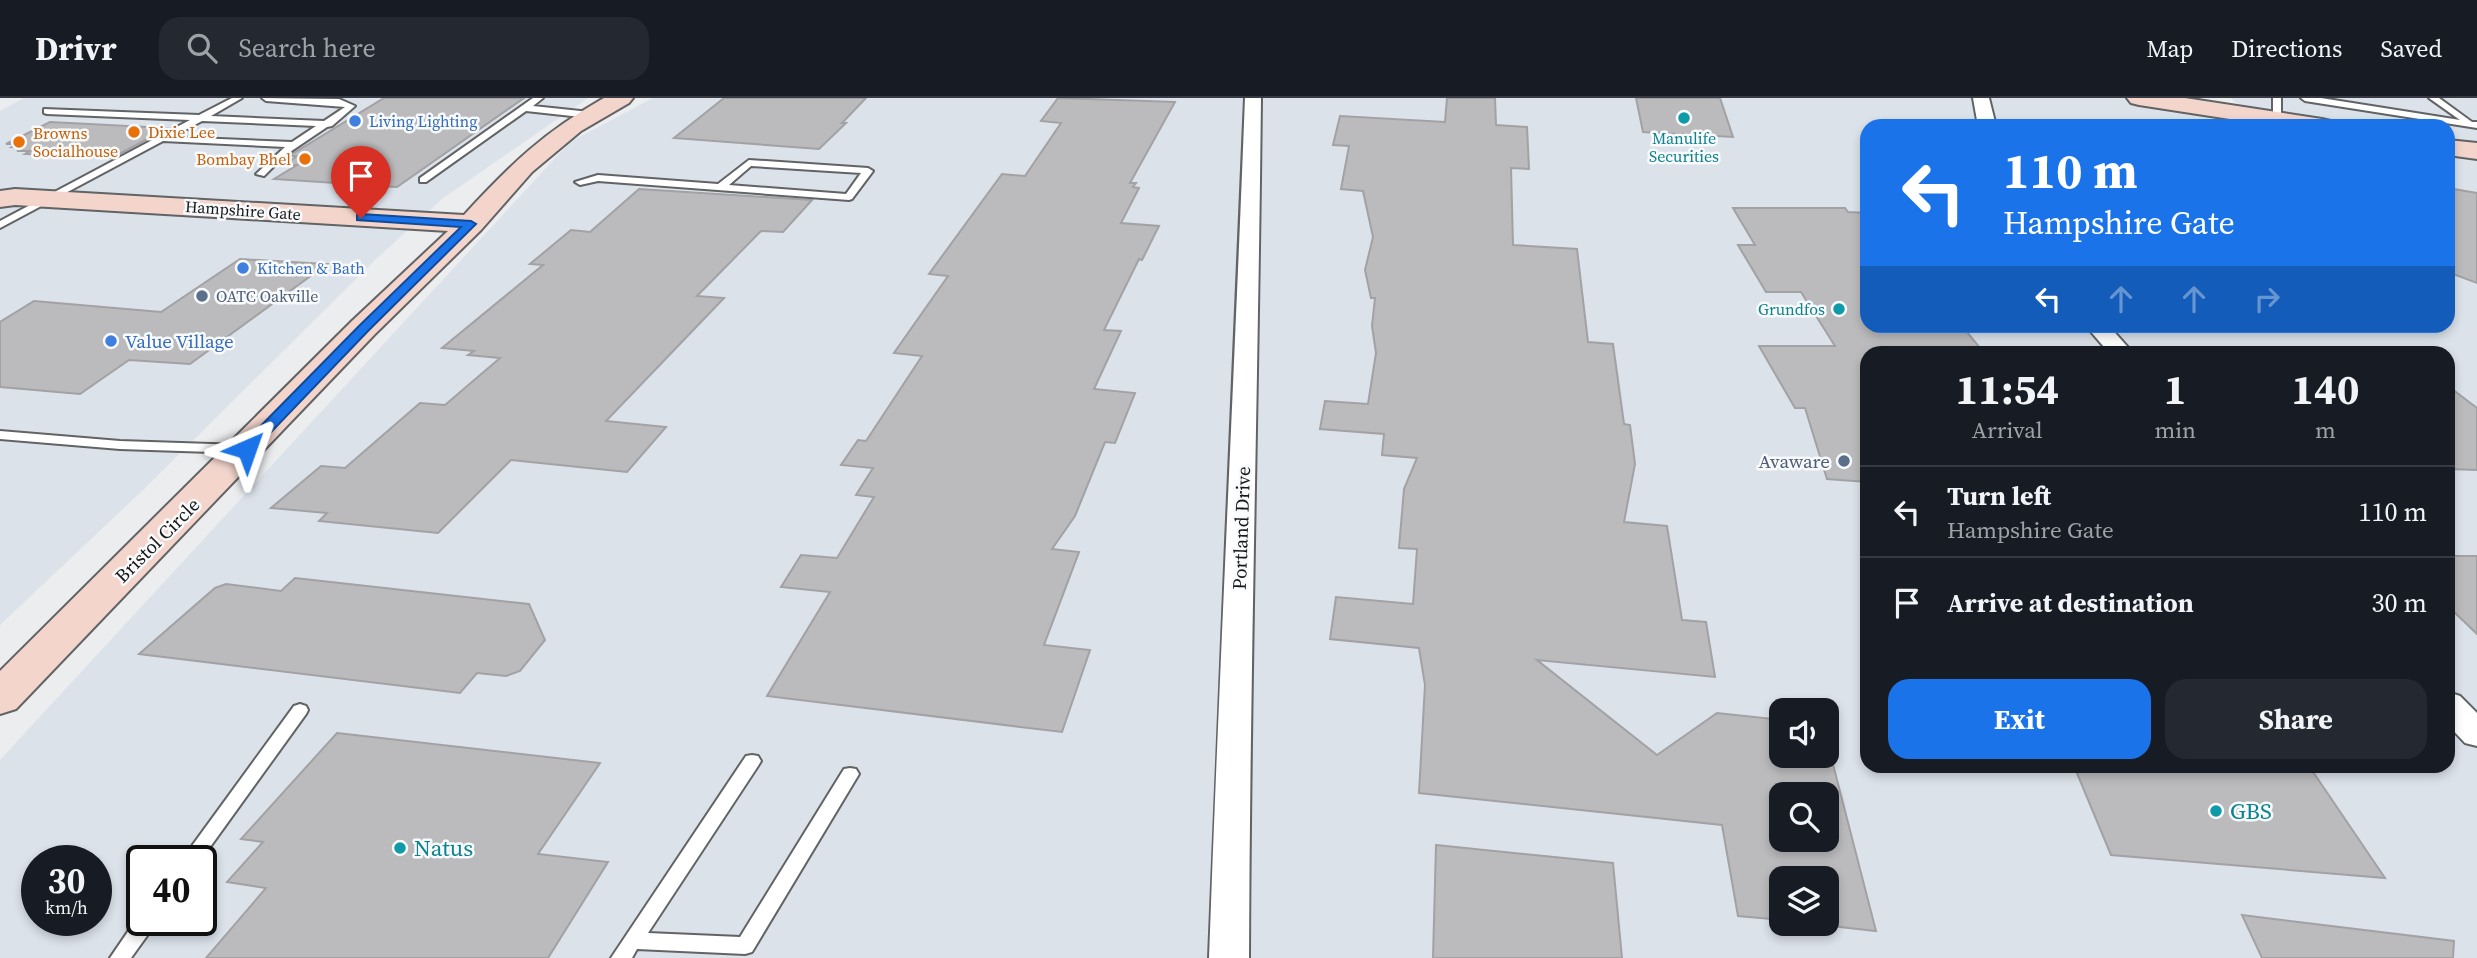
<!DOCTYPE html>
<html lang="en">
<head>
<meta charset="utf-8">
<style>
  body { margin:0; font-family:"Source Serif 4",serif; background:#242831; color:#f1f3f6; height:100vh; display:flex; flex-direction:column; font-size:26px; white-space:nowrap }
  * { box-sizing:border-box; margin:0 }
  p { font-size:23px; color:#9ea1a6 }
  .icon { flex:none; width:38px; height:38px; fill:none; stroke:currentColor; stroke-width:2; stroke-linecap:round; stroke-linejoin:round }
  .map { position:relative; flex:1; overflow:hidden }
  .panel { position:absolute; left:1860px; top:248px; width:595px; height:427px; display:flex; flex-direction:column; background:#171b24; border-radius:21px; box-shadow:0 4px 10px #0003 }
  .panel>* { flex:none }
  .banner { position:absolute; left:1860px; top:21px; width:595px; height:214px; border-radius:21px; box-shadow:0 4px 10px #0003; background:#1a73e8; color:#fff; overflow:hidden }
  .buttons { position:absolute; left:1769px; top:600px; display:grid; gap:14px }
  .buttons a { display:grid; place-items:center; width:70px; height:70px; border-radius:14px; background:#171b24; box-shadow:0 4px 10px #0003; font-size:35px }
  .speed { position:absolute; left:21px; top:747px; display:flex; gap:14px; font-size:35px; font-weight:700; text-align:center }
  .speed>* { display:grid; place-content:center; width:91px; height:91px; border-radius:50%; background:#171b24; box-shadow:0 4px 10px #0003; line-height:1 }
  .speed small { font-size:18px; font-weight:400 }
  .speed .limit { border:4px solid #111; border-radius:10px; background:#fff; color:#111 }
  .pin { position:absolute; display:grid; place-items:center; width:60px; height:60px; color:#fff; margin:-72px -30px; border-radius:50% 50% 50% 0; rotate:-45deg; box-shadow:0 0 7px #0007 }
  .pin .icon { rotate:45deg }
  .me { position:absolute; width:77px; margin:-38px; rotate:43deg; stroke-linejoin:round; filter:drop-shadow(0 0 5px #0008) }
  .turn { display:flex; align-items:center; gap:24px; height:147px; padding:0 28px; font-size:32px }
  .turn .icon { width:91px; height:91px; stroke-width:2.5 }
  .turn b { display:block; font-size:49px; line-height:60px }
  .lanes { display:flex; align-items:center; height:66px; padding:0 28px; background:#0003; justify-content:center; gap:35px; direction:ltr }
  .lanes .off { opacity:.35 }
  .eta { display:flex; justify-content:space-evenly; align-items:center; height:119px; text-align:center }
  .eta b { font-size:42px; font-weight:700; line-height:49px }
  .primary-button { display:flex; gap:14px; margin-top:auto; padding:14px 28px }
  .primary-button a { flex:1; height:80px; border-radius:21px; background:#1a73e8; color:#fff; font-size:28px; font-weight:700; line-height:80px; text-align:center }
  .primary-button a+a { background:#242831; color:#f1f3f6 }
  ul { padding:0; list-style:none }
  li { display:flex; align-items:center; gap:21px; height:91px; padding:0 28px; border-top:2px solid #363941 }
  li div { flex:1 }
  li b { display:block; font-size:26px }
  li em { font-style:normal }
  header { display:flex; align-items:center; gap:42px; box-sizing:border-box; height:98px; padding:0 35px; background:#171b24; border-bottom:2px solid #363941 }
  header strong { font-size:33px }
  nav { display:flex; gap:38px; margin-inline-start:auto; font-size:24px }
  .search { width:490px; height:63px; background:#242831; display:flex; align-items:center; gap:18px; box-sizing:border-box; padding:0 24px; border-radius:21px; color:#9ea1a6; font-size:26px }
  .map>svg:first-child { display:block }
  .built { fill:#dbe2ea; fill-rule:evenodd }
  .building { fill:#bbbbbd; stroke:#a2a1a4; stroke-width:2; fill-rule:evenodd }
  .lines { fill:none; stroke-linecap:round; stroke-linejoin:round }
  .lane-casing { stroke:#616364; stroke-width:4 }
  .street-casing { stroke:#616364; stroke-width:4 }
  .secondary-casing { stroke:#616364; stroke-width:4 }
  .lane { fill:#fff; fill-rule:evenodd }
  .street { fill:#fff; fill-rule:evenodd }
  .secondary { fill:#f3d5cc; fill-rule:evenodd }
  .route { fill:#1a73e8; stroke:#114b97; stroke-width:2 }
  .culture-dot { fill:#0f9aa8; stroke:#f8fafc; stroke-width:2.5 }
  .shop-dot { fill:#3f7fe0; stroke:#f8fafc; stroke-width:2.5 }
  .food-dot { fill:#e8710a; stroke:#f8fafc; stroke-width:2.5 }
  .service-dot { fill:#5c6f8a; stroke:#f8fafc; stroke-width:2.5 }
  .labels { text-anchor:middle; stroke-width:5; stroke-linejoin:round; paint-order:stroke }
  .far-shop-label { font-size:16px; fill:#366cbe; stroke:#f8fafc; text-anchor:start }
  .far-food-label { font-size:16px; fill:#c56008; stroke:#f8fafc; text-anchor:start }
  .far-culture-label { font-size:16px; fill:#0d838f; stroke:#f8fafc }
  .far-street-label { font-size:16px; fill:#171819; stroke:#f8fafc }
  .far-service-label { font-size:16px; fill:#4e5e75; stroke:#f8fafc; text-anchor:start }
  .shop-label { font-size:19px; fill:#366cbe; stroke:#f8fafc; text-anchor:start }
  .service-label { font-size:19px; fill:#4e5e75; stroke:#f8fafc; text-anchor:end }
  .street-label { font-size:19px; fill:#171819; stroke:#f8fafc }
  .near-culture-label { font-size:23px; fill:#0d838f; stroke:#f8fafc; text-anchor:start }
</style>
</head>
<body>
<header>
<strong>Drivr</strong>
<div class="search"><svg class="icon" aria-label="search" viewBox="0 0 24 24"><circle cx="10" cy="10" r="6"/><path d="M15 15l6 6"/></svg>Search here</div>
<nav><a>Map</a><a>Directions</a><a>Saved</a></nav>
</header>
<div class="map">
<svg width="2477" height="860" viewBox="0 0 2477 860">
  <rect width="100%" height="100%" fill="#ebedee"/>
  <g class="built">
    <path d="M24,0H588L443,100L376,161L144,391L0,527V13Z"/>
    <path d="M653,0H2139L2322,28H1867V228H2448V49L2477,53V860H0V662L570,44ZM1867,256H2448V668H1867ZM1782,612H1827V658H1782ZM1782,696H1827V742H1782ZM37,763H96V822H37ZM142,763H201V822H142ZM1782,780H1827V826H1782Z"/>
    <path d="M2231,0H2477V49L2448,44V28H2353L2242,10Z"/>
  </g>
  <g class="building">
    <path d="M384,0H524L397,89L274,81L297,67H284L297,58H289Z"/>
    <path d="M724,0H866L842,25H846L819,51L674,40Z"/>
    <path d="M1058,0L1175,4L1130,85H1136L1133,89L1139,90L1121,125L1159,128L1142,162L1139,161L1104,232L1121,233L1094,291L1135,295L1115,345L1105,344L1075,418L1052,451L1079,454L1044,547L1090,552L1062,634L767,598L830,494L781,489L801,457L837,460L874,399L856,397L873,370L841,367L858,342L866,343L922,258L894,255L948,178L929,176L1002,76L1025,78L1061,25L1041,23Z"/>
    <path d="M1447,0H1495L1496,27L1527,29L1529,71L1511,70L1513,147L1577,151L1588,244L1613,246L1624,326L1630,327L1635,366L1624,424L1667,428L1682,522L1706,524L1715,579L1537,562L1657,657L1717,615L1782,622V658H1827V643L1876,833L1813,826H1827V780H1782V822L1738,818L1722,727L1419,695L1425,587L1419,550L1330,541L1336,499L1413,506L1417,451L1399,450L1404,391L1417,360L1382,357L1384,336L1320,331L1325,303L1368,306L1376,255L1372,228L1375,200H1371L1365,172L1373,139L1363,93L1341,91L1349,48L1333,47L1340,18L1445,24ZM1782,696H1827V742H1782Z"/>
    <path d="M1636,0H1720L1733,39L1643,34Z"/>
    <path d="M50,24L168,30L112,60L25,56L30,53H17L24,50L12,49L18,46H6Z"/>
    <path d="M2448,90L2477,95V185L2448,174Z"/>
    <path d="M639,91L812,102L783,134L761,133L697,198L724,200L606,323L666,329L627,374L511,362L438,435L319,423L327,415L271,410L321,368L345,370L420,305L445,307L500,260L468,257L474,253L442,250L543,167L530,166L571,132L590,134Z"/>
    <path d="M1733,110H1845L1848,114L1867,115V228H1962L1985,256H1867V384L1827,381L1805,310H1795L1759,248H1835L1801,194H1766L1738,147H1755Z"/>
    <path d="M240,161L327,166L190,266L129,262L80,296L0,289V224L34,203L161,214Z"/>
    <path d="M2448,288L2477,310V372L2448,371Z"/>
    <path d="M2448,458H2477V536L2448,508Z"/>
    <path d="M295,480L529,506L545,542L520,573L506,578L477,575L460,595L139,556L215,490L226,486L281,493Z"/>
    <path d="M337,635L600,665L538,756L608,764L548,860H206L266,790L227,784L263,744L241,741Z"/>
    <path d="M2074,668H2309L2385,780L2111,757Z"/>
    <path d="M1436,747L1613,765L1622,860H1433Z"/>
    <path d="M2242,817L2454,843L2453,860H2262Z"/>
  </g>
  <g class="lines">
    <g class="lane-casing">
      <g id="lane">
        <path d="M232,0H242L211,18L324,23L345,9L266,3L262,0L339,1L355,8L332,28L327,29L284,58L264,78L256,76L285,49L163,43L0,130V123L190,22L47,16L44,15V11L199,17ZM202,23L316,28L292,44L172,39Z"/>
        <path d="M533,0H543L533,8L590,14L594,17L590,20L526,13L426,84H420V80Z"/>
        <path d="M2273,0H2281V21L2277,24L2273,21Z"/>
        <path d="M2301,0H2321L2460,22L2429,0H2439L2472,24H2477V30L2305,3Z"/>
        <path d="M749,62L868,70L873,73L852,101L849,102L598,83L580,87L575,84L598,77L718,86ZM751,68L861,75L846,96L729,87Z"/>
        <path d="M0,333L120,343L242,347L248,351L242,355L120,351L0,341Z"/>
        <path d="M300,606L306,608L308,612L306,616L200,763H181L294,608Z"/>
        <path d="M752,657L758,658L761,663L758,668L648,835L740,839L844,671L850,670L856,671L859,676L752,854L745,856L637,851L632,860H611L746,658Z"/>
        <path d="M140,816L142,822H156L154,828L131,860H110Z"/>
      </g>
    </g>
    <g class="street-casing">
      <g id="street">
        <path d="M1245,0H1261C1258,287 1250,573 1249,860H1209C1219,573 1234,287 1245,0Z"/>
        <path d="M1973,0H1989L1996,28H1978Z"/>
        <path d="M2086,228H2109L2134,256H2110Z"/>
        <path d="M2448,594L2460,598L2477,615V648L2465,645L2448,627Z"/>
      </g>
    </g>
    <g class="secondary-casing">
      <g id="secondary">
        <path d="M604,0H633L629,5L581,33L532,74L481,132L374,237L16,611L0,616V573L352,223L448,133L15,107L0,109V93L15,91L464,117C510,67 544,34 604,0Z"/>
        <path d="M2127,0H2185L2322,21L2331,23L2334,28H2275L2139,7L2131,5Z"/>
        <path d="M2448,42L2477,45V61L2448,57Z"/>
      </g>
    </g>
    <use href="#lane" class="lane"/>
    <use href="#street" class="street"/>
    <use href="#secondary" class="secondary"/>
  </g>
  <path class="route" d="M361,116L471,123L476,126L368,233L252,354H241L239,351L241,348L359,228L461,129L357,122V117Z"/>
  <g class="culture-dot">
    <circle cx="1684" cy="20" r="7"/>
    <circle cx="1839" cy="211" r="7"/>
    <circle cx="2216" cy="713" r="7"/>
    <circle cx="400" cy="750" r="7"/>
  </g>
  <g class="shop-dot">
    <circle cx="355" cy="23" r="7"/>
    <circle cx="243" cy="170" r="7"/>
    <circle cx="111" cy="243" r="7"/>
  </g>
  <g class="food-dot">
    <circle cx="134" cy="34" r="7"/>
    <circle cx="19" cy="44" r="7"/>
    <circle cx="305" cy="61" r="7"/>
  </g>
  <g class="service-dot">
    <circle cx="202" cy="198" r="7"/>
    <circle cx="1844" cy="363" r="7"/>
  </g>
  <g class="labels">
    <g class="far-shop-label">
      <text x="369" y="29">Living Lighting</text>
      <text x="257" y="176">Kitchen &amp; Bath</text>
    </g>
    <g class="far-food-label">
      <text x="148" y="40">Dixie Lee</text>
      <text x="33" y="41">Browns<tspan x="33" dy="18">Socialhouse</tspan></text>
      <text x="291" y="67" text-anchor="end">Bombay Bhel</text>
    </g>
    <g class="far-culture-label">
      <text x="1684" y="46">Manulife<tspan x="1684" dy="18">Securities</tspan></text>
      <text x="1825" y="217" text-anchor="end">Grundfos</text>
    </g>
    <g class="far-street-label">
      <text transform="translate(243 112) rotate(4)" y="6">Hampshire Gate</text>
    </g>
    <g class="far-service-label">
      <text x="216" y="204">OATC Oakville</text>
    </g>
    <g class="shop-label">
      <text x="125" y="250">Value Village</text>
    </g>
    <g class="service-label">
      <text x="1830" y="370">Avaware</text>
    </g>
    <g class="street-label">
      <text transform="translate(1241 430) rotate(-88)" y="7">Portland Drive</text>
      <text transform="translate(157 442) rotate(-45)" y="7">Bristol Circle</text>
    </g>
    <g class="near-culture-label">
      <text x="2230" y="721">GBS</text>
      <text x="414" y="758">Natus</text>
    </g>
  </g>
</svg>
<div class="buttons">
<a><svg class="icon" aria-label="sound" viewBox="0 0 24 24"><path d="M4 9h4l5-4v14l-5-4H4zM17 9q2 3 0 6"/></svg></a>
<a><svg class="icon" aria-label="search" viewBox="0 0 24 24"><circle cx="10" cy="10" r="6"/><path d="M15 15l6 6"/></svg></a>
<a><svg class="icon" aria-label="layers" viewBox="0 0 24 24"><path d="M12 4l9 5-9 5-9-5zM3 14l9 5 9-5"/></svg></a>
</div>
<div class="speed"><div>30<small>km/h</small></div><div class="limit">40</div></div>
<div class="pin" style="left:361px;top:120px;background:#d93025"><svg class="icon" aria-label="arrive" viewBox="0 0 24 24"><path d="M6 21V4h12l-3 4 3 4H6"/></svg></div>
<svg class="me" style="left:247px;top:351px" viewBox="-20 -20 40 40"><path d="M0-17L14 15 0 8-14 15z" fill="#1a73e8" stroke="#fff" stroke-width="4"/></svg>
<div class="banner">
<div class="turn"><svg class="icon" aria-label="left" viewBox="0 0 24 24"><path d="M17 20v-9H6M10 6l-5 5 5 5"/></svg><div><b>110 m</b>Hampshire Gate</div></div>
<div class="lanes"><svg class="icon" aria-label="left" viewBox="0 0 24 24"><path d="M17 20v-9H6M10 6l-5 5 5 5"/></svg><svg class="icon off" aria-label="ahead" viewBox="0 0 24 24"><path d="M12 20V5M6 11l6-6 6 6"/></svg><svg class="icon off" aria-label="ahead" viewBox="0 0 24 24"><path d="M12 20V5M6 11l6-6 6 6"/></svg><svg class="icon off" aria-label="right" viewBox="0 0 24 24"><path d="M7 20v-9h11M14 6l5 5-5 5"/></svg></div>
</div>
<section class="panel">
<div class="eta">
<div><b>11:54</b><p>Arrival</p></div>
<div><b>1</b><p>min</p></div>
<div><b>140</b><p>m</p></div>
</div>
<ul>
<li><svg class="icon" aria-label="left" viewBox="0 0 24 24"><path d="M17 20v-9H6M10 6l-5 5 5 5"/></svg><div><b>Turn left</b><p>Hampshire Gate</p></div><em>110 m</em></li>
<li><svg class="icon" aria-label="arrive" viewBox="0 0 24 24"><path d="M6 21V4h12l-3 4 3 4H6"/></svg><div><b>Arrive at destination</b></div><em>30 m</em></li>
</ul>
<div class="primary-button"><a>Exit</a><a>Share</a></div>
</section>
</div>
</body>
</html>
